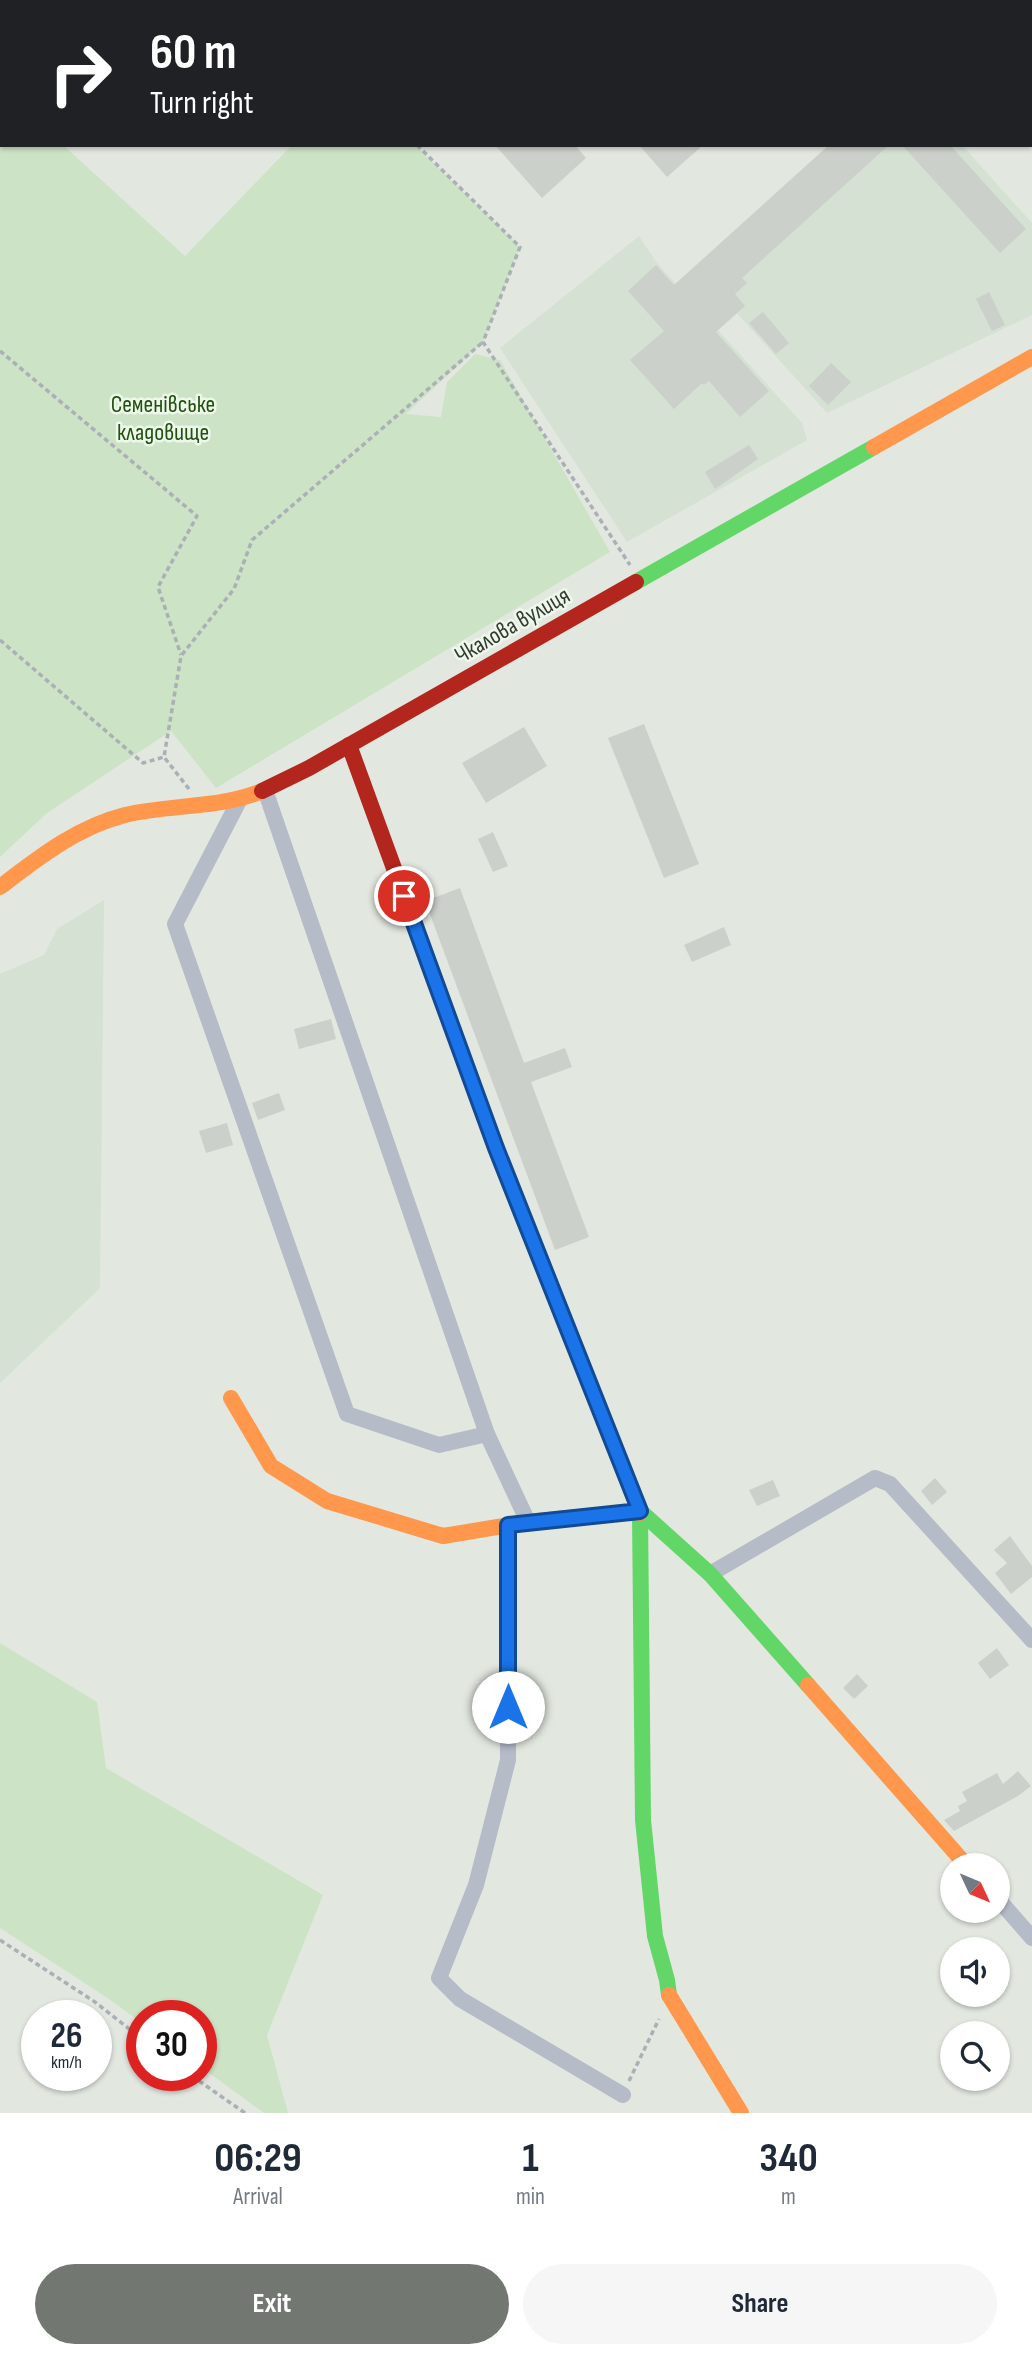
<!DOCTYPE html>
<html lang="en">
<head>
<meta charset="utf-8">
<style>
  body { margin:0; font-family:"Sofia Sans Condensed",sans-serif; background:#f6f6f7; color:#1f2937; height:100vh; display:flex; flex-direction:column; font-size:26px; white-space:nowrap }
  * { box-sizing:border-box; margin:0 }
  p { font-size:23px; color:#747a83 }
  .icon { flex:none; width:38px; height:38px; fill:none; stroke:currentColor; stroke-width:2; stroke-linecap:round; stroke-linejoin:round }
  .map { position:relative; height:2113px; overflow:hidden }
  .panel { display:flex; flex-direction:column; background:#fff; flex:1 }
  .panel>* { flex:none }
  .guide { position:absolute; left:0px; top:0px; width:1032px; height:147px; box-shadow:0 2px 5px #0004; background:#202124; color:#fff; overflow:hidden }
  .needle { width:46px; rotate:134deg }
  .fabs { position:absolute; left:940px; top:1853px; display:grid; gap:14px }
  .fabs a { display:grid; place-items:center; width:70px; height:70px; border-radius:50%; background:#fff; box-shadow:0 2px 5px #0004; font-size:35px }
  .speed { position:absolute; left:21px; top:2000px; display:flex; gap:14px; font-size:35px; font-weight:700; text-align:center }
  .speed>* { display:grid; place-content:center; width:91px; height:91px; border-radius:50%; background:#fff; box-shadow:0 2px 5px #0004; line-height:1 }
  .speed small { font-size:18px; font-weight:400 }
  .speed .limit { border:10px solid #d22; background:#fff; color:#111 }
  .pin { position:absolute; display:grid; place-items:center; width:60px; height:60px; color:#fff; margin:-30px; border:4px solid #fff; border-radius:50%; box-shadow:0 2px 7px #0007 }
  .me { position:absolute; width:77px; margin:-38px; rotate:0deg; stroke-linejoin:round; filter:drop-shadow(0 0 5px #0008) }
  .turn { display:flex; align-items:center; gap:24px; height:147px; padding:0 35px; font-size:32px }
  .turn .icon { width:91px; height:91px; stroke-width:2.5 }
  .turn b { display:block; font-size:49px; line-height:60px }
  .eta { display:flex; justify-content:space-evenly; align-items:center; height:119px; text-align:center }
  .eta b { font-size:42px; font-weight:700; line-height:49px }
  .action { display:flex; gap:14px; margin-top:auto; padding:14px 35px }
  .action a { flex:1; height:80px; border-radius:42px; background:#727771; color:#fff; font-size:28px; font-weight:700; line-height:80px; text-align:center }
  .action a+a { background:#f6f6f7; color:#1f2937 }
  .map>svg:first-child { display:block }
  .built { fill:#d5e1d2 }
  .green { fill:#cde3c6 }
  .building { fill:#ccd0ca }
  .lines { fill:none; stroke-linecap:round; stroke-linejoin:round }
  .path { stroke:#abafb6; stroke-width:3.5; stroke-dasharray:5 3.5; stroke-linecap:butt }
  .street { stroke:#b6bbc8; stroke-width:16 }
  .fast { stroke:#63d668; stroke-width:16 }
  .slow { stroke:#ff974d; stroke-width:16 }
  .jam { stroke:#b3261e; stroke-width:16 }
  .route-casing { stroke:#114b97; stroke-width:18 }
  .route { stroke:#1a73e8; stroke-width:12 }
  .labels { text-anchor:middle; stroke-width:5; stroke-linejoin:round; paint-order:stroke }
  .park-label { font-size:24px; fill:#225011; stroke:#edf8ea }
  .street-label { font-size:24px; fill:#363a35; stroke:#edf8ea }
</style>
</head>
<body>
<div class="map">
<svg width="1032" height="2113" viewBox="0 0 1032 2113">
  <rect width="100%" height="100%" fill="#e2e8e0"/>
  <g class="built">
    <path d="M829,145H962L1032,223V315L827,413L695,267Z"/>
    <path d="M639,236L657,263L802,423L807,440L627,542L500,348Z"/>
    <path d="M104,900L100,1288L0,1383V974L44,955L57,929Z"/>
  </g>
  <g class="green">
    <path d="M0,88L2,145H63L185,256L292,145H415L520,247L483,342L406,414L441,417L447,382L475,354L500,360L610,552L216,788L171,731L47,813L0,857Z"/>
    <path d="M0,1643L97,1702L106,1768L323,1895L267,2035L288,2113H264L201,2067V2016H142V2023L106,1997L0,1928Z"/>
  </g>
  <g class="building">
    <path d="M495,145H575L586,158L542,198Z"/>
    <path d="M639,145H703L667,177Z"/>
    <path d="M829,145H889L742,278L747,283L735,294L745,306L716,332L769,391L740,417L709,381L704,385L702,383L674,409L630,360L664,331L628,291L656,265L674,285Z"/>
    <path d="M902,145H950L1026,229L1000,253Z"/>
    <path d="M989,292L1005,325L992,331L976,299Z"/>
    <path d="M763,312L789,343L776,354L749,323Z"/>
    <path d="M831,363L851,382L828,405L809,386Z"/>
    <path d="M749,445L758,459L715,489L705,472Z"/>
    <path d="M644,724L699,864L664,878L608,738Z"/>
    <path d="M524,727L547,766L486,803L462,763Z"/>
    <path d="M493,832L508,866L493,872L478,839Z"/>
    <path d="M460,888L524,1063L565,1048L572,1067L531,1082L589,1237L555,1250L425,901Z"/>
    <path d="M724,927L731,945L692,962L684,945Z"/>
    <path d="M331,1019L336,1039L299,1049L294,1029Z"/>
    <path d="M279,1093L285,1110L258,1120L252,1103Z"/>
    <path d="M227,1123L233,1145L206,1153L199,1131Z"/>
    <path d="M935,1478L947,1492L932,1505L921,1491Z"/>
    <path d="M773,1480L780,1496L757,1506L749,1490Z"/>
    <path d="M1010,1536L1032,1566V1577L1011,1594L995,1573L1007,1563L994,1550Z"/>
    <path d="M997,1648L1009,1665L990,1679L978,1663Z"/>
    <path d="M857,1674L868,1686L854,1699L843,1688Z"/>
    <path d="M1018,1771L1031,1786L1018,1796L954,1831L944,1820L960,1811L958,1806L967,1801L962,1792L997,1773L1003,1784Z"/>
  </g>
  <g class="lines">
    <g class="path">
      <path d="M417,145L520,247L483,342L630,565"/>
      <path d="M0,351L197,516L158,587L181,655"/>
      <path d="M0,640L143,763L164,757"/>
      <path d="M189,789L164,757L181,656L234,589L252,540L483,342"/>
      <path d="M0,1940L95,2002L142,2039"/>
      <path d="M192,2076L245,2113"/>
      <path d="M629,2081L659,2019"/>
    </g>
    <g class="street">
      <path d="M265,790L487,1434L528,1522"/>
      <path d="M240,799L175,924L347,1414L439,1445L487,1434"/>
      <path d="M508,1525V1760L476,1885L439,1978L460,1999L623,2095"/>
      <path d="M710,1574L875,1478L890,1484L1032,1640"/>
      <path d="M998,1899L1032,1938"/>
    </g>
    <g class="fast">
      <path d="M636,582L874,447"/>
      <path d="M538,1255L640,1511L710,1574L808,1685"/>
      <path d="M640,1513L643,1820L655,1936L667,1980L669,1995"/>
    </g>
    <g class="slow">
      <path d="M874,447L1032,357"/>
      <path d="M0,887C38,858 77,827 125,815C171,804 218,809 262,791"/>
      <path d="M231,1398L271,1466L327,1501L443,1536L528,1522L640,1511V1513"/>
      <path d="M808,1685L967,1866"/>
      <path d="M669,1995L741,2113"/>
    </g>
    <g class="jam">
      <path d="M349,745L496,1148L538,1255"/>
      <path d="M262,791L309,768L636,582"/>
    </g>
  </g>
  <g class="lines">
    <g class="route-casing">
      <path id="route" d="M404,896L496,1148L640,1511L508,1525V1707"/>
    </g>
    <use href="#route" class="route"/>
  </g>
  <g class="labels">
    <g class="park-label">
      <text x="163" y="412">Семенівське<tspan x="163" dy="28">кладовище</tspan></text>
    </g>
    <g class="street-label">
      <text transform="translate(512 625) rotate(-30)" y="8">Чкалова вулиця</text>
    </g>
  </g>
</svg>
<div class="fabs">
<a><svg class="needle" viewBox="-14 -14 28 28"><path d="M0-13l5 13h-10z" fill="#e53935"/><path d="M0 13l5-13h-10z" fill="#747a83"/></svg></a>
<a><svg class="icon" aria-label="sound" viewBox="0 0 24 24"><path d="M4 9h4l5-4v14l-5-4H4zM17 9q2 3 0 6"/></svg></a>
<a><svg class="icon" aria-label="search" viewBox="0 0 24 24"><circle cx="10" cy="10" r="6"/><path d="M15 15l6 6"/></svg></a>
</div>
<div class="speed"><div>26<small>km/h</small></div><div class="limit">30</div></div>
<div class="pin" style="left:404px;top:896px;background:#d93025"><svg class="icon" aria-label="arrive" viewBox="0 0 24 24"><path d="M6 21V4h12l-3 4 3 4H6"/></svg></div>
<svg class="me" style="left:508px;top:1707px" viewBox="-20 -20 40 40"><circle r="19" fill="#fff"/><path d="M0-13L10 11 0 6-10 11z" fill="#1a73e8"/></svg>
<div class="guide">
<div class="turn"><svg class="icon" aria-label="right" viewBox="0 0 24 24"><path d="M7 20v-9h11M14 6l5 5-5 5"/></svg><div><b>60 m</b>Turn right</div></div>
</div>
</div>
<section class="panel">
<div class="eta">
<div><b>06:29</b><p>Arrival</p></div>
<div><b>1</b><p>min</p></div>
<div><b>340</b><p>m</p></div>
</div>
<div class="action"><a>Exit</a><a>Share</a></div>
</section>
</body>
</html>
